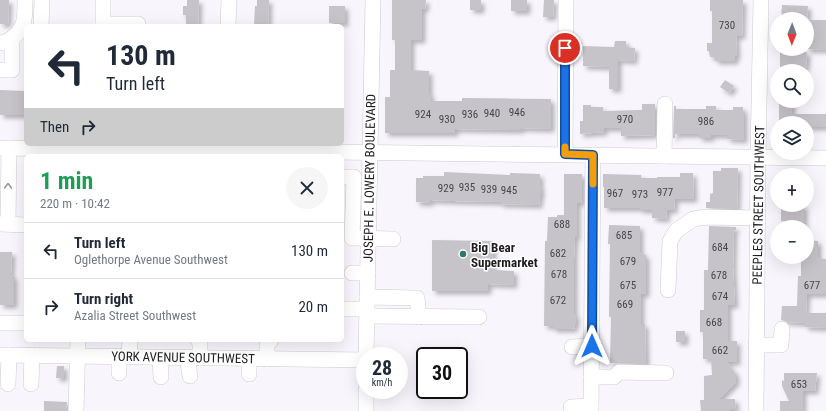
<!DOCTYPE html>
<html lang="en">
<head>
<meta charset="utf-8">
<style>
  body { margin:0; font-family:"Roboto Condensed",sans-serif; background:#f6f6f7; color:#1f2937; height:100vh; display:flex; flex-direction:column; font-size:15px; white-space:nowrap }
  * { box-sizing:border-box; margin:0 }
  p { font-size:13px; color:#747a83 }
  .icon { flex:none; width:22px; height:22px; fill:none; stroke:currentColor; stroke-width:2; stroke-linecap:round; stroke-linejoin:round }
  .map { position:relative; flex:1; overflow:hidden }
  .panel { position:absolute; left:24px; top:154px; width:320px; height:188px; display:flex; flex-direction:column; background:#fff; border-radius:6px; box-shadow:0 4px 16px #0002 }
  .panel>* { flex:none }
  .banner { position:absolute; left:24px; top:24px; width:320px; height:122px; border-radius:6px; box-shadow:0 4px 16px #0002; background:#fff; color:#1f2937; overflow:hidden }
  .needle { width:26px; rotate:181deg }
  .buttons { position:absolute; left:770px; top:12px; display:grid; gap:8px }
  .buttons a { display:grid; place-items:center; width:44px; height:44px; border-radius:50%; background:#fff; box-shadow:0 4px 16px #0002; font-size:20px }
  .speed { position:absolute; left:356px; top:347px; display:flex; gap:8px; font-size:20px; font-weight:700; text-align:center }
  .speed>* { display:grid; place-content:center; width:52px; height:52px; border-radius:50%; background:#fff; box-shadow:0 4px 16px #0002; line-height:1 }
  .speed small { font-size:10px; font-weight:400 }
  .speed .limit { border:2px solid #111; border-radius:6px; background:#fff; color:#111 }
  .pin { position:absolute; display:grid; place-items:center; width:34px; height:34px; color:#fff; margin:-17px; border:2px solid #fff; border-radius:50%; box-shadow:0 1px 4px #0007 }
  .me { position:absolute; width:44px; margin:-22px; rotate:0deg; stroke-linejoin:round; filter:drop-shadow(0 0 3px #0008) }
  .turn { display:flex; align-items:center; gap:14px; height:84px; padding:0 16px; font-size:18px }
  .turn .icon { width:52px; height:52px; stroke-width:2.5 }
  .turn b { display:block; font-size:28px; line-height:34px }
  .then { display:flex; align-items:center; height:38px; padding:0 16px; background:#0003; gap:8px; font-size:15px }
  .round { display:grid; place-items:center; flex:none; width:42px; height:42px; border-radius:21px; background:#f6f6f7 }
  .summary { display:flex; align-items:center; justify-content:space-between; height:68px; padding:0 16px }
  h1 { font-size:24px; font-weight:700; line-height:30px; color:#1e9e55 }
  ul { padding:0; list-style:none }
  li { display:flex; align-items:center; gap:12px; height:56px; padding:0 16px; border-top:1px solid #e0e1e3 }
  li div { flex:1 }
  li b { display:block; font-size:15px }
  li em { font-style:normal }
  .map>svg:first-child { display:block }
  .building { fill:#c6c3c9; filter:url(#shadow) }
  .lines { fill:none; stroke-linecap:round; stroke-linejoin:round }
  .minor-casing { stroke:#cccad0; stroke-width:16 }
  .minor { stroke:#fff; stroke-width:15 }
  .oneway { stroke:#9a999a }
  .route-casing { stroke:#114b97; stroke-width:10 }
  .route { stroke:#1a73e8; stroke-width:7 }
  .slow { stroke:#f59e0b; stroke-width:7 }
  .poi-dot { fill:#2f7771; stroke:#fff; stroke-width:1.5 }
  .labels { text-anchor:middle; stroke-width:3; stroke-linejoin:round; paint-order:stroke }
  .number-label { font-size:11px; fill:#48464a }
  .street-label { font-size:13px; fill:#1e1d1f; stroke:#fff }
  .poi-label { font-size:13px; font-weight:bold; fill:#1e1d1f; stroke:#fff; text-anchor:start }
</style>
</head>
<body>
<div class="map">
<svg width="826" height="411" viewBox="0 0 826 411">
  <defs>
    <filter id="shadow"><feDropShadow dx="3.5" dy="3.5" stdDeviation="2" flood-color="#0004"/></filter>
  </defs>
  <rect width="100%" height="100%" fill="#f8f5fc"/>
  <g class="building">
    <path d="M0,0H9L8,24H0Z"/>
    <path d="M187,0H199L198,26H186V15H183V6H187Z"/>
    <path d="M257,0H269L268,26H254L255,6H257Z"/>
    <path d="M392,0H426L425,9H422V40H411V70L429,71V94H431V101H462V98L551,99V129L521,128V130H509L455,129V133H385V97H390V70H395V40H392Z"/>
    <rect x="470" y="0" width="11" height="10"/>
    <rect x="511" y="0" width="16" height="11"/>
    <path d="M544,0H554L553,17H543Z"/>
    <path d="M710,0H743L742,36H736L737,56H735V61H715V57H710L709,51H707V43H712V11H710Z"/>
    <path d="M782,5L808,6L807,19H781Z"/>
    <rect x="329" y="6" width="16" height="17"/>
    <path d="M807,20H826V50L807,49Z"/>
    <path d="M615,41H626V47L635,48L634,61L618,60V89H609V67L583,66V46L614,47Z"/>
    <path d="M780,51L807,52L806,68L780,67Z"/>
    <path d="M725,80L734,86L729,93L720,87Z"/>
    <path d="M0,90L25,91L24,115H0Z"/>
    <path d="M779,101H792V114H826V127H807V123H779Z"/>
    <path d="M642,104H655V135L621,136V128H604V132L580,134V121H583V105H591V107H603V111L640,110H642Z"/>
    <path d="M674,106H676V109H706V106H716V110H733V107H743V112H744V140L727,139V135H711V138H699V134H675V138H673Z"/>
    <path d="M721,168H738L737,209L706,208V202H710V194L713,193V171H721Z"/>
    <path d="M444,172L510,175V173L540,174V186L541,187V195H540L539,205L500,204V202L454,201L430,200V203L416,202V178H423V176H444Z"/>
    <path d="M680,173H693L694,199H675L674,210H667L666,219L652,218V210H640V208H604V187H603V174L641,175V178H657V177H680Z"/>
    <path d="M564,174H582V197L581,203H577V237H575L574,258V314H576V324H574L575,328L571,329H553V326H544L545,241H547L548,217H557V215H564Z"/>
    <path d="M781,205H804V227H792L793,221H781Z"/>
    <path d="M609,225L640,226V252H643V255H646V294H641V324H645L646,364L610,363L611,317H609L610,244H608Z"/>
    <path d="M709,226L736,227V230H734L733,267L735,305H728V341H737V362H727L736,374V382L719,399H735L736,409H730V411H701L700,400H704V376L712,375L711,359H703V332H700V310H704V270H708Z"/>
    <path d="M432,240L493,241V270L514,271V285L488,284V291H432Z"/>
    <path d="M807,240L818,241V257H821V259H826V294H807L806,313H826V328L805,327V323L788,322L781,320L782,306H797L798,276H801V257H807Z"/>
    <path d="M0,252H12L11,274V275L14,276V304L12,305H0Z"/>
    <rect x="676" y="331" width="9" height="11"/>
    <path d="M57,366H64V378H56Z"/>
    <path d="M784,373H817L815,391H803V411H780V401H789L782,386V380L784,381Z"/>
    <path d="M44,401L67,402L66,411H44Z"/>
  </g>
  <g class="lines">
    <g class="minor-casing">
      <g id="minor">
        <path d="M103,24H138"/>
        <path d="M41,26L42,0"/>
        <path d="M103,26V0"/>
        <path d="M228,26L229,0"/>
        <path d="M0,43C3,42 6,42 9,40C26,30 25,18 25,0"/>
        <path d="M0,70H12V38"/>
        <path d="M0,148L826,158"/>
        <path d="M565,154L566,0"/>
        <path d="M664,156L665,104"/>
        <path d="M342,177H354L352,238L393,239"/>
        <path d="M0,224L26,225"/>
        <path d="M8,224L9,148"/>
        <path d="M352,273H368"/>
        <path d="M668,290L670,241L676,231L693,219L707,217L757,218"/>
        <path d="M367,297L417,298L419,317"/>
        <path d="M342,309H367"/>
        <path d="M367,316L479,317"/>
        <path d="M0,323H26"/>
        <path d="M198,340L200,341V358"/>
        <path d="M756,345H781L782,329"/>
        <path d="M572,347L592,346"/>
        <path d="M0,355L365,360"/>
        <path d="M119,356V373"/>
        <path d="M366,356L373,0"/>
        <path d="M129,357L130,340"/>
        <path d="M160,357L161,377"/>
        <path d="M187,357L190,376"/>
        <path d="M249,358V374"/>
        <path d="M267,359V345L271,340"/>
        <path d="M591,377H614L619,372L666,373"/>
        <path d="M8,384L9,355"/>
        <path d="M31,384L32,355"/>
        <path d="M571,407L591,406"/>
        <path d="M76,411L78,340"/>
        <path d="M366,411V390"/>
        <path d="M591,411L593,155"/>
        <path d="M756,411L758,157L761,0"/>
      </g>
    </g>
    <use href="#minor" class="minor"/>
  </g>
  <defs><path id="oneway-chevron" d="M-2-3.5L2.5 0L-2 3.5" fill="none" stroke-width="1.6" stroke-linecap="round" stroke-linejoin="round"/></defs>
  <use class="oneway" href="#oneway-chevron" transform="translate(8 186) rotate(-89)"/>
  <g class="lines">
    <g class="route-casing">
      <path id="route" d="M565,48V154L593,155L592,346"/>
    </g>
    <use href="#route" class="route"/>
    <path class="slow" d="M565,147V154L593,155V184"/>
  </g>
  <circle class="poi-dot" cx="463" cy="254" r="4"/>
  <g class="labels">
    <g class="number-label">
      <text x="727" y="29">730</text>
      <text x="517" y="116">946</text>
      <text x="492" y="117">940</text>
      <text x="423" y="118">924</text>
      <text x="470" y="118">936</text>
      <text x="447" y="123">930</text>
      <text x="625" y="123">970</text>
      <text x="706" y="125">986</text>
      <text x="467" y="191">935</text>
      <text x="446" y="192">929</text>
      <text x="489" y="193">939</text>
      <text x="509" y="194">945</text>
      <text x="665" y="196">977</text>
      <text x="615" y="197">967</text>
      <text x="640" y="198">973</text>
      <text x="562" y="228">688</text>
      <text x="624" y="239">685</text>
      <text x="720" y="251">684</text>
      <text x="558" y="257">682</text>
      <text x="628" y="265">679</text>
      <text x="559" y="278">678</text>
      <text x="719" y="279">678</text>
      <text x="628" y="289">675</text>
      <text x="812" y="289">677</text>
      <text x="720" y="300">674</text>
      <text x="558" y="304">672</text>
      <text x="625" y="308">669</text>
      <text x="714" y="326">668</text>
      <text x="720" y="354">662</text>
      <text x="799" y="388">653</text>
    </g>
    <g class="street-label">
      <text transform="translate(369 178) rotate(-89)" y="5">JOSEPH E. LOWERY BOULEVARD</text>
      <text transform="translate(758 205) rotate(-89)" y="5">PEEPLES STREET SOUTHWEST</text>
      <text transform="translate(183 357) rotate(1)" y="5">YORK AVENUE SOUTHWEST</text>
    </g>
    <g class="poi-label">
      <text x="471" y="252">Big Bear<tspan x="471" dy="15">Supermarket</tspan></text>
    </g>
  </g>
</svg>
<div class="buttons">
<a><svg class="needle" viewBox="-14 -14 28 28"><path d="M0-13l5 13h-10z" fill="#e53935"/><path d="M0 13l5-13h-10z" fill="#747a83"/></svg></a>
<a><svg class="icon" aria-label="search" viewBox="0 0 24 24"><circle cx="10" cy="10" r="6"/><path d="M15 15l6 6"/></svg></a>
<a><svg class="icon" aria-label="layers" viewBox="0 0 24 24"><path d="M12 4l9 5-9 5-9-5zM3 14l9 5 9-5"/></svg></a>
<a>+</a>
<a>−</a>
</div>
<div class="speed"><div>28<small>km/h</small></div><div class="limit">30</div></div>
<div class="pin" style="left:565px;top:48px;background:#d93025"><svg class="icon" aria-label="arrive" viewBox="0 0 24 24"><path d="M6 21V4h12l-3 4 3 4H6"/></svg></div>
<svg class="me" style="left:592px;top:346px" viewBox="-20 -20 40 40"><path d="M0-17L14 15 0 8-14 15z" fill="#1a73e8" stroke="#fff" stroke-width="4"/></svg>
<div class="banner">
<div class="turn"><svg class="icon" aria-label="left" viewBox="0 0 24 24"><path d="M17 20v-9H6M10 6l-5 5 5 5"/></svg><div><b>130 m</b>Turn left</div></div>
<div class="then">Then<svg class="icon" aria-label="right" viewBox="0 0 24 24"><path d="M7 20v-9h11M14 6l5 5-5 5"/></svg></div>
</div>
<section class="panel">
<div class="summary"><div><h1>1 min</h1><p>220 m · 10:42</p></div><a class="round"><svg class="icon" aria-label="close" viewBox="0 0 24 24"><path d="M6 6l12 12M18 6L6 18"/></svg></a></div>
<ul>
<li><svg class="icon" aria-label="left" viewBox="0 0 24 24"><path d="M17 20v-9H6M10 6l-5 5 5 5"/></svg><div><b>Turn left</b><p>Oglethorpe Avenue Southwest</p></div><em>130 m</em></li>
<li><svg class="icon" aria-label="right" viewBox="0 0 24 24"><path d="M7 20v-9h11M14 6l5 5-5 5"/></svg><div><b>Turn right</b><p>Azalia Street Southwest</p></div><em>20 m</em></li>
</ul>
</section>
</div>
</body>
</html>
